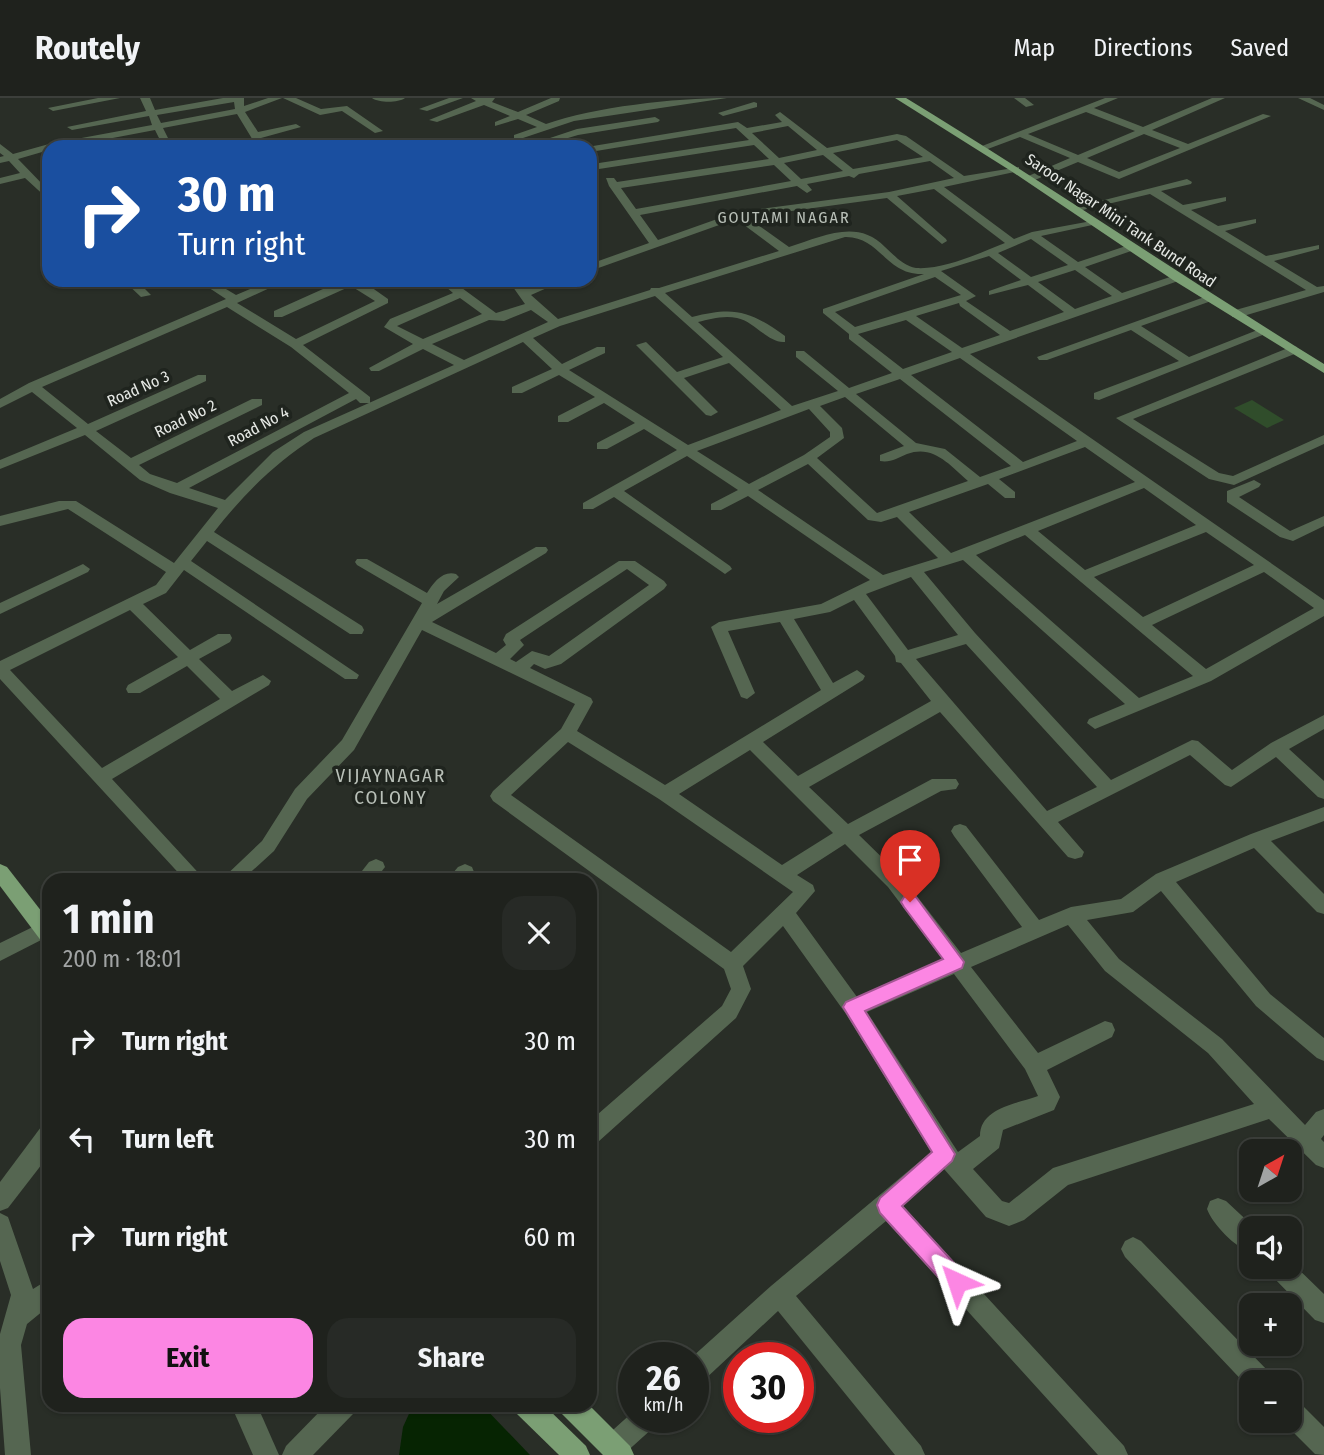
<!DOCTYPE html>
<html lang="en">
<head>
<meta charset="utf-8">
<style>
  body { margin:0; font-family:"Fira Sans Condensed",sans-serif; background:#272a26; color:#f1f3f6; height:100vh; display:flex; flex-direction:column; font-size:26px; white-space:nowrap }
  * { box-sizing:border-box; margin:0 }
  p { font-size:23px; color:#a1a4a4 }
  .icon { flex:none; width:38px; height:38px; fill:none; stroke:currentColor; stroke-width:2; stroke-linecap:round; stroke-linejoin:round }
  .map { position:relative; flex:1; overflow:hidden }
  .sheet { position:absolute; left:42px; top:775px; width:555px; height:539px; display:flex; flex-direction:column; background:#1f221d; border-radius:21px; box-shadow:0 2px 5px #0004,0 0 0 2px #3c3f3b }
  .sheet>* { flex:none }
  .top-card { position:absolute; left:42px; top:42px; width:555px; height:147px; border-radius:21px; box-shadow:0 2px 5px #0004,0 0 0 2px #3c3f3b; background:#1a4fa0; color:#fff; overflow:hidden }
  .needle { width:46px; rotate:39deg }
  .controls { position:absolute; left:1239px; top:1041px; display:grid; gap:14px }
  .controls a { display:grid; place-items:center; width:63px; height:63px; border-radius:14px; background:#1f221d; box-shadow:0 2px 5px #0004,0 0 0 2px #3c3f3b; font-size:35px }
  .speed { position:absolute; left:618px; top:1244px; display:flex; gap:14px; font-size:35px; font-weight:700; text-align:center }
  .speed>* { display:grid; place-content:center; width:91px; height:91px; border-radius:50%; background:#1f221d; box-shadow:0 2px 5px #0004,0 0 0 2px #3c3f3b; line-height:1 }
  .speed small { font-size:18px; font-weight:400 }
  .speed .limit { border:10px solid #d22; background:#fff; color:#111 }
  .pin { position:absolute; display:grid; place-items:center; width:60px; height:60px; color:#fff; margin:-72px -30px; border-radius:50% 50% 50% 0; rotate:-45deg; box-shadow:0 0 7px #0007 }
  .pin .icon { rotate:45deg }
  .me { position:absolute; width:77px; margin:-38px; rotate:318deg; stroke-linejoin:round; filter:drop-shadow(0 0 5px #0008) }
  .turn { display:flex; align-items:center; gap:24px; height:147px; padding:0 21px; font-size:32px }
  .turn .icon { width:91px; height:91px; stroke-width:2.5 }
  .turn b { display:block; font-size:49px; line-height:60px }
  .round { display:grid; place-items:center; flex:none; width:74px; height:74px; border-radius:21px; background:#272a26 }
  .summary { display:flex; align-items:center; justify-content:space-between; height:119px; padding:0 21px }
  h1 { font-size:42px; font-weight:700; line-height:52px }
  .action { display:flex; gap:14px; margin-top:auto; padding:14px 21px }
  .action a { flex:1; height:80px; border-radius:21px; background:#fc86e3; color:#111; font-size:28px; font-weight:700; line-height:80px; text-align:center }
  .action a+a { background:#272a26; color:#f1f3f6 }
  ul { padding:0; list-style:none }
  li { display:flex; align-items:center; gap:21px; height:98px; padding:0 21px }
  li div { flex:1 }
  li b { display:block; font-size:26px }
  li em { font-style:normal }
  header { display:flex; align-items:center; gap:42px; box-sizing:border-box; height:98px; padding:0 35px; background:#1f221d; border-bottom:2px solid #3c3f3b }
  header strong { font-size:33px }
  nav { display:flex; gap:38px; margin-inline-start:auto; font-size:24px }
  .map>svg:first-child { display:block }
  .green { fill:#304d2b }
  .water { fill:#062402 }
  .lines { fill:none; stroke-linecap:round; stroke-linejoin:round }
  .minor { fill:#556651; fill-rule:evenodd }
  .major { fill:#7b9f74; fill-rule:evenodd }
  .route { fill:#fc86e3; stroke:#a45794; stroke-width:2 }
  .labels { text-anchor:middle; stroke-width:7; stroke-linejoin:round; paint-order:stroke }
  .far-neighbourhood-label { font-size:16px; letter-spacing:2px; fill:#b9c0b8; stroke:#1f241e }
  .far-street-label { font-size:16px; fill:#e6e9e5; stroke:#1f241e }
  .neighbourhood-label { font-size:19px; letter-spacing:2px; fill:#b9c0b8; stroke:#1f241e }
</style>
</head>
<body>
<header>
<strong>Routely</strong>
<nav><a>Map</a><a>Directions</a><a>Saved</a></nav>
</header>
<div class="map">
<svg width="1324" height="1357" viewBox="0 0 1324 1357">
  <rect width="100%" height="100%" fill="#292e27"/>
  <path class="green" d="M1252,302L1284,322L1267,330L1234,310Z"/>
  <path class="water" d="M413,1307H482L530,1357H399L403,1329Z"/>
  <g class="lines">
    <g class="minor">
      <path d="M98,0H120L53,13L48,10Z"/>
      <path d="M140,0H150L155,12L223,0H244V8L268,0H282L245,14L258,34L296,26L301,29L261,40L267,49H257L237,16L163,30L169,42L164,45L161,44L155,32L65,49H49V52L18,61L49,93V102L25,80L0,86V80L20,75L9,63L0,65V59L4,58L0,55V46L13,56L49,46L152,27L149,18L72,32L67,29L146,13ZM234,4L235,11L161,25L157,17Z"/>
      <path d="M283,0H296L321,11L347,8L383,33L375,35L342,13L320,17Z"/>
      <path d="M372,0H405C398,5 379,5 372,0Z"/>
      <path d="M449,0H463L427,13L419,11Z"/>
      <path d="M471,0H495L492,4L518,14L551,0H560L559,3L526,17L546,26C594,9 675,0 727,0L574,23L517,42L514,41V37L537,29L518,21L495,28V24L510,18L484,7L437,24L429,22L476,3Z"/>
      <path d="M1014,0H1025L1034,7L1026,9Z"/>
      <path d="M1105,0H1118L1094,10L1143,29L1212,0H1225L1152,32L1188,46L1263,16L1271,18L1119,81L1078,64L1030,84L1025,81L1026,79L1070,60L1020,39L985,52L977,50ZM1086,14L1135,33L1078,57L1028,36ZM1144,36L1180,50L1119,74L1087,60Z"/>
      <path d="M1298,0H1310L1324,7V12Z"/>
      <path d="M754,4L757,5V9L723,18L718,15Z"/>
      <path d="M780,14L827,50L897,36L906,38L964,78L1019,69V73L944,89L1014,141L1032,134L1097,122V126L1041,138L1078,164L1126,148H1134V152L1085,169L1122,195L1173,178H1181V182L970,256L1324,502V518L1211,583L1095,631L1087,625L1089,621L1125,606L963,462L924,474L975,535L1111,682L1192,642L1198,643L1232,672L1271,645L1324,617V631L1289,651L1324,683V701L1318,699L1276,659L1231,689L1225,687L1190,657L1058,724L1084,754L1082,759L1075,761L1068,759L940,614L809,689L848,726L932,681H956L959,686L956,691L941,693L859,737L902,779L961,855L1022,829L954,738L951,733L954,728L960,726L966,728L1039,822L1071,809L1121,801L1156,776L1251,736L1324,709V723L1271,743L1324,796V816L1317,814L1254,750L1176,784L1270,896L1324,940V963L1317,960L1256,908L1161,793L1133,814L1087,822L1119,861L1222,941L1305,1027L1316,1014L1324,1011V1037L1321,1041L1324,1044V1070L1316,1067L1269,1021L1068,1087L1024,1122L1009,1128L986,1119L944,1071L903,1108L1124,1348L1128,1357H1098L886,1123L796,1198L921,1348L925,1357H895L778,1213L702,1284L693,1287L691,1260L771,1188L931,1054L846,916L783,828L743,868L751,891L736,920L598,1044L590,1047V1023L722,908L731,891L724,871L493,703L490,698L493,693L561,631L575,606L422,532L354,652L307,701L274,753L242,782H221L262,743L295,691L342,642L422,505L357,467L355,464L357,461H367L427,495C433,485 443,472 456,476L459,479L444,493L437,506L536,449H546L548,452L546,455L432,524L496,555L506,547L503,542L506,536L619,463H635L664,483L667,487L664,491L561,566L545,571L534,566L530,570L591,600L593,604L577,633L665,687L821,592L780,524L728,533L755,595L747,601L741,599L711,529L719,524L821,506L870,482L748,398L721,412H711V406L738,392L687,358L624,393L730,468L732,471L725,476L614,399L593,411H583V405L677,352L644,331L607,351H597V345L635,325L604,305L568,324H558V318L595,299L559,277L522,295H512V289L552,271L523,244L314,340C275,365 243,397 214,434L362,528L364,532L362,536H350L207,443L191,463L359,577L357,581H345L184,472L166,495L143,506L190,552L218,536H230L232,540L230,544L199,561L232,593L263,577L271,583L269,587L112,681L205,782H185L0,581V563L156,487L166,474L68,411L0,428V418L59,403H76L174,465L218,410L170,395L140,382L85,337L0,371V362L77,330L32,294L0,310V301L29,285L226,201L197,182H211L236,197L271,182H287L237,205L296,241L375,203L351,188L282,219H274V213L343,182H361L388,201V205L303,247L370,299V305H360L356,301L189,390L225,402L273,354L304,334L454,267L423,251L379,273H371L369,270L413,246L384,229L390,221L453,195L438,182H451L496,215L525,206L508,182H520L526,191L549,182H565L531,197L558,221L650,192L651,190H659L779,153L736,121L590,173V166L649,145L609,88L606,80H614L617,84L769,61L754,47L599,71L594,68L599,65L749,42L736,30L590,54V49H587L738,24L747,30L782,24L775,17ZM788,28L817,52L779,60L752,35ZM897,42L923,59L853,71L833,55ZM823,57L843,73L801,81L784,65ZM930,63L954,80L889,94L737,114L658,142L640,117L797,88L807,95L812,92L807,86L849,78L854,80L859,76ZM774,67L791,83L636,111L621,90ZM934,91L1005,145C979,155 944,172 916,170C903,168 894,157 885,149C857,120 822,139 789,149L747,119L887,100L942,146L947,143L946,141L897,98ZM845,139C880,138 886,178 924,176L823,211V215L849,236V241L892,275L849,290L804,253H796V259L838,293L792,308L698,224C710,221 724,217 737,220C754,223 769,246 785,244V238C750,213 735,208 692,219L665,195ZM1031,141L1068,167L1031,179L998,155ZM989,158L1021,182L989,193V197L1028,187L1064,214L1010,233L966,203L976,198L941,173ZM1075,172L1112,198L1075,211L1038,184ZM935,179L961,197L855,229L835,214ZM655,198L723,259L677,274L646,244L636,247L706,317L711,318L718,314L684,280L729,265L781,312L688,347L569,272L605,255V249H597L562,266L533,240L560,228ZM460,200L482,216L423,241L397,228ZM959,205L960,208L1000,237L962,250L916,218ZM227,209L291,249L349,295L177,385L150,376L139,367L262,307V301H252L131,360L96,333L206,283V277H198L88,326L42,289ZM531,212L548,224L464,262L432,246L489,222L504,223ZM906,222L952,254L903,271L858,236ZM960,260L1077,343L1023,364L911,277ZM900,281L1011,368L980,379L945,351L916,345L856,296ZM845,299L904,348L880,357V363C890,365 898,360 907,356C933,346 950,367 968,383L877,415L817,360L844,340L842,330L820,308ZM809,311L830,334V339L804,357L749,386L697,353ZM1085,349L1135,384L951,455L909,414L988,386L1005,400H1015V394L999,381ZM808,366L868,422L881,424L897,419L938,460L883,477L758,392ZM1144,390L1196,427L1085,472L1038,433ZM1206,434L1254,467L1143,519L1094,479ZM1025,437L1193,578L1139,600L976,457ZM627,471L649,487L549,558L532,553L516,564L510,561L524,547L520,542ZM1264,474L1314,510L1206,571L1152,527ZM911,479L958,537L908,552L866,496ZM854,502L895,558L896,564L901,565L931,603L798,678L763,644L863,582L865,578L857,572L833,585L794,521L830,514ZM130,512L178,559L128,587L126,591L128,595H140L187,568L220,601L102,670L10,572ZM966,546L1097,689L1047,713L916,561ZM568,644L659,701L793,794L731,854L511,697ZM750,652L833,735L782,767L679,696ZM845,746L888,789L943,862L857,899L796,815L815,793L813,787L797,777ZM1068,827L1105,873L1208,955L1254,1006L1053,1070L1009,1105L1002,1103L973,1071L999,1050L1003,1032L1054,1012L1060,999L1047,972L1112,939L1115,932L1112,925L1105,923L1038,955L971,869ZM954,876L1025,971L1038,998C1016,1006 980,1010 980,1038L958,1054L867,914Z"/>
      <path d="M655,19L660,22L658,24L578,37L538,49H523L577,31Z"/>
      <path d="M199,41L202,42V46L176,49Z"/>
      <path d="M356,42L359,43V47L335,49Z"/>
      <path d="M1187,81L1192,84L1191,86L1161,93L1183,107L1226,99V103L1191,112L1218,128L1256,121V125L1225,133L1266,158L1319,147V151L1274,163L1317,189L1324,188V194L1240,219H1232V213L1306,192L1150,96L1074,114L1069,111Z"/>
      <path d="M123,182H136L151,197L141,199Z"/>
      <path d="M1210,197L1216,200L1214,202L1141,228L1189,259L1260,231L1270,234L1099,302L1094,301V295L1179,263L1131,232L1047,262H1039L1037,259Z"/>
      <path d="M1293,248L1297,249V255L1133,321L1219,375L1233,378L1324,337V346L1234,387L1209,381L1116,320Z"/>
      <path d="M1254,382L1261,386L1259,389L1239,399L1290,433L1324,418V428L1293,443L1280,439L1227,404V393Z"/>
      <path d="M83,466L90,471L88,474L0,516V505Z"/>
      <path d="M376,761L383,764L385,769L375,782H355L369,764Z"/>
      <path d="M465,766L472,769L474,774L468,782H447L458,769Z"/>
      <path d="M43,824L49,826V838L0,863V845Z"/>
      <path d="M49,1025V1057L8,1110L0,1113V1084L41,1029Z"/>
      <path d="M1218,1100L1226,1103L1255,1130H1251V1155C1235,1149 1213,1127 1207,1111L1210,1103Z"/>
      <path d="M0,1115L8,1119L33,1191L49,1181V1208L27,1226L21,1247L31,1357H5L0,1290V1236L11,1197L0,1163Z"/>
      <path d="M1133,1139L1141,1143L1270,1275L1273,1284H1251V1292L1125,1159L1121,1151L1125,1143Z"/>
      <path d="M1290,1163L1324,1196V1225L1315,1222L1271,1177L1267,1169H1290Z"/>
      <path d="M1290,1300L1299,1304L1324,1329V1357L1315,1356L1282,1323H1290Z"/>
      <path d="M231,1307H257L279,1357H253Z"/>
      <path d="M326,1307H357L353,1316L313,1357H282L286,1348Z"/>
      <path d="M634,1313V1320H658L654,1329L623,1357H603L600,1349L604,1340Z"/>
    </g>
    <g class="major">
      <path d="M895,0H906C1047,86 1183,179 1324,266V275L1173,182L1011,73Z"/>
      <path d="M0,766L7,769L49,823V846L42,844L0,788Z"/>
      <path d="M513,1307H544L586,1348L590,1357H559L517,1316Z"/>
      <path d="M558,1307H589L630,1348L634,1357H603L562,1316Z"/>
    </g>
  </g>
  <path class="route" d="M910,797L916,799L964,864L962,870L865,913L955,1056L952,1063L902,1108L965,1177L968,1184L965,1192L957,1195L950,1192L880,1115L877,1107L880,1100L932,1054L843,909L846,904L943,861L904,809L901,804L904,799Z"/>
  <g class="labels">
    <g class="far-neighbourhood-label">
      <text x="784" y="125">GOUTAMI NAGAR</text>
    </g>
    <g class="far-street-label">
      <text transform="translate(1121 122) rotate(34)" y="6">Saroor Nagar Mini Tank Bund Road</text>
      <text transform="translate(138 290) rotate(-24)" y="6">Road No 3</text>
      <text transform="translate(185 320) rotate(-26)" y="6">Road No 2</text>
      <text transform="translate(258 328) rotate(-28)" y="6">Road No 4</text>
    </g>
    <g class="neighbourhood-label">
      <text x="391" y="684">VIJAYNAGAR<tspan x="391" dy="22">COLONY</tspan></text>
    </g>
  </g>
</svg>
<div class="controls">
<a><svg class="needle" viewBox="-14 -14 28 28"><path d="M0-13l5 13h-10z" fill="#e53935"/><path d="M0 13l5-13h-10z" fill="#a1a4a4"/></svg></a>
<a><svg class="icon" aria-label="sound" viewBox="0 0 24 24"><path d="M4 9h4l5-4v14l-5-4H4zM17 9q2 3 0 6"/></svg></a>
<a>+</a>
<a>−</a>
</div>
<div class="speed"><div>26<small>km/h</small></div><div class="limit">30</div></div>
<div class="pin" style="left:910px;top:804px;background:#d93025"><svg class="icon" aria-label="arrive" viewBox="0 0 24 24"><path d="M6 21V4h12l-3 4 3 4H6"/></svg></div>
<svg class="me" style="left:957px;top:1184px" viewBox="-20 -20 40 40"><path d="M0-17L14 15 0 8-14 15z" fill="#fc86e3" stroke="#fff" stroke-width="4"/></svg>
<div class="top-card">
<div class="turn"><svg class="icon" aria-label="right" viewBox="0 0 24 24"><path d="M7 20v-9h11M14 6l5 5-5 5"/></svg><div><b>30 m</b>Turn right</div></div>
</div>
<section class="sheet">
<div class="summary"><div><h1>1 min</h1><p>200 m · 18:01</p></div><a class="round"><svg class="icon" aria-label="close" viewBox="0 0 24 24"><path d="M6 6l12 12M18 6L6 18"/></svg></a></div>
<ul>
<li><svg class="icon" aria-label="right" viewBox="0 0 24 24"><path d="M7 20v-9h11M14 6l5 5-5 5"/></svg><div><b>Turn right</b></div><em>30 m</em></li>
<li><svg class="icon" aria-label="left" viewBox="0 0 24 24"><path d="M17 20v-9H6M10 6l-5 5 5 5"/></svg><div><b>Turn left</b></div><em>30 m</em></li>
<li><svg class="icon" aria-label="right" viewBox="0 0 24 24"><path d="M7 20v-9h11M14 6l5 5-5 5"/></svg><div><b>Turn right</b></div><em>60 m</em></li>
</ul>
<div class="action"><a>Exit</a><a>Share</a></div>
</section>
</div>
</body>
</html>
